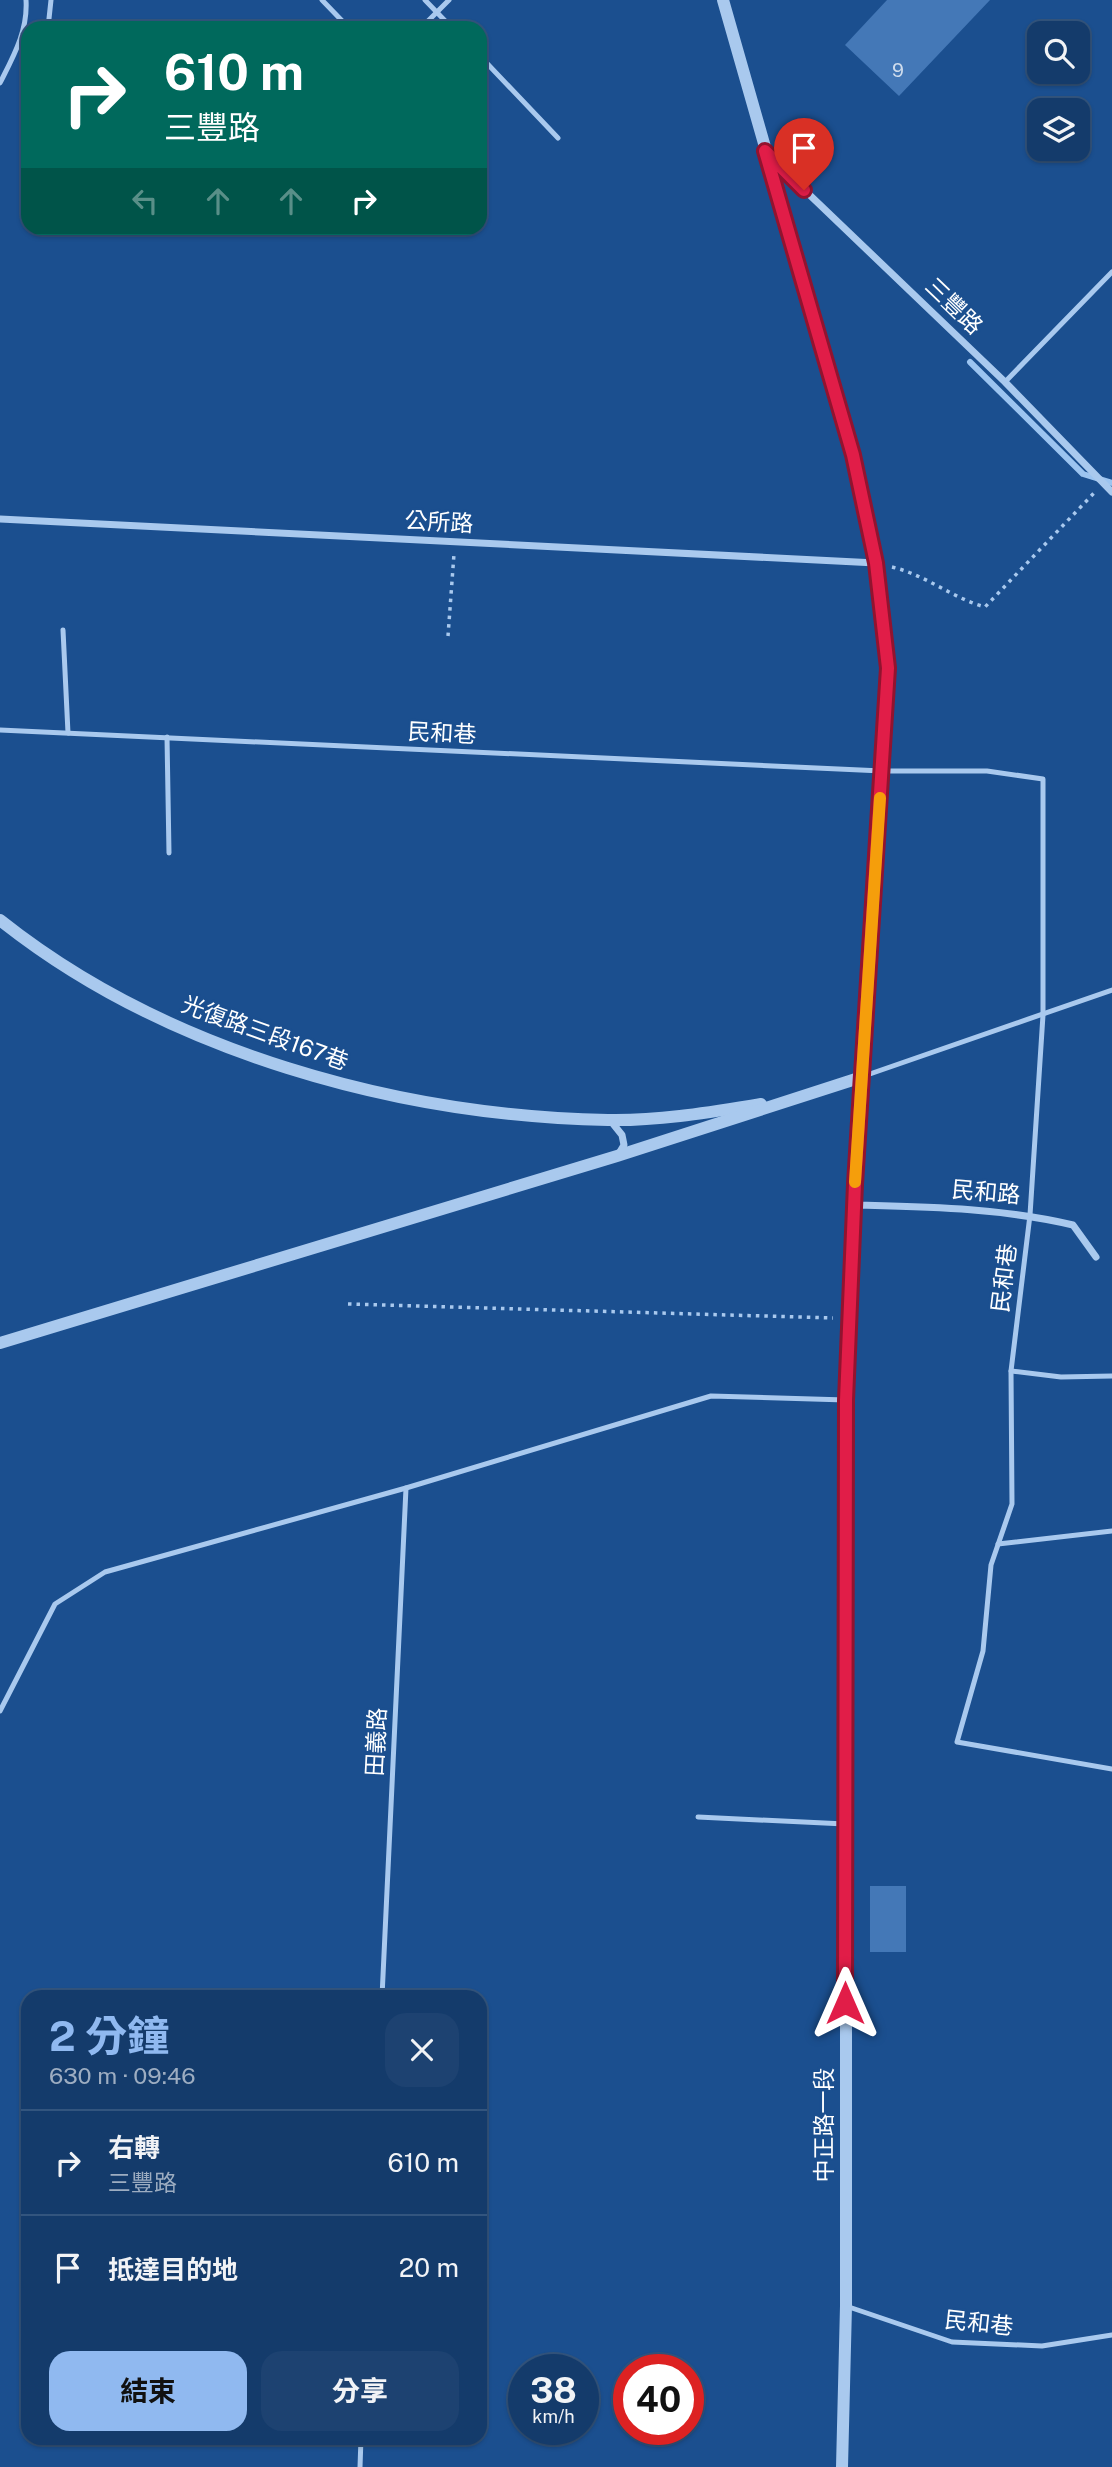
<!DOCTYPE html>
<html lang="zh-TW">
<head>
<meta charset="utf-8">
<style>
  body { margin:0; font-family:"Public Sans","Noto Sans TC",sans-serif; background:#1d4271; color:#f1f3f6; height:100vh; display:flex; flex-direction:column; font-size:26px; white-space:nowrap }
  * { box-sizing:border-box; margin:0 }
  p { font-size:23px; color:#9dadc1 }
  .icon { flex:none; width:38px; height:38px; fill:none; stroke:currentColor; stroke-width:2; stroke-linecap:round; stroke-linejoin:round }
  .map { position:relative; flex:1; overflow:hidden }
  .details { position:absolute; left:21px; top:1990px; width:466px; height:455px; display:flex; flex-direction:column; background:#143b6b; border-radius:21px; box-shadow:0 2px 5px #0004,0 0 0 2px #33557e }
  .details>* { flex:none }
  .banner { position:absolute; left:21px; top:21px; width:466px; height:214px; border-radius:21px; box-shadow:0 2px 5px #0004,0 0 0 2px #33557e; background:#00695c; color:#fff; overflow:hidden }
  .controls { position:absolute; left:1027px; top:21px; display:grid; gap:14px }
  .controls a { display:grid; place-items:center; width:63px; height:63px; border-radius:14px; background:#143b6b; box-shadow:0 2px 5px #0004,0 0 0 2px #33557e; font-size:35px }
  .speed { position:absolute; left:508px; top:2354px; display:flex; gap:14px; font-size:35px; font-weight:700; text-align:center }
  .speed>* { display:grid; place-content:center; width:91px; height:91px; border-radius:50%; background:#143b6b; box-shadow:0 2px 5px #0004,0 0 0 2px #33557e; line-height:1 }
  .speed small { font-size:18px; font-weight:400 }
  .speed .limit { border:10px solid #d22; background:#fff; color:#111 }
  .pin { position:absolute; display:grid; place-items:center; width:60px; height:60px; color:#fff; margin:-72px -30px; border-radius:50% 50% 50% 0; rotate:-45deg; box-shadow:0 0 7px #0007 }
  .pin .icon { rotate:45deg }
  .me { position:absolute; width:77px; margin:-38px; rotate:0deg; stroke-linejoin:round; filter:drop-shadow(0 0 5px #0008) }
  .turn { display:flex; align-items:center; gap:24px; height:147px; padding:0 28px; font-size:32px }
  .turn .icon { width:91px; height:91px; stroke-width:2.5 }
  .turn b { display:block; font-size:49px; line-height:60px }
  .lanes { display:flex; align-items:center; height:66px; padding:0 28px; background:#0003; justify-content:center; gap:35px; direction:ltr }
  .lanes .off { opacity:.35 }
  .round { display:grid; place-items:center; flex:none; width:74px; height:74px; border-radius:21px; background:#1d4271 }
  .headline { display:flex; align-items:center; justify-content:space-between; height:119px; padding:0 28px }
  h1 { font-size:42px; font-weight:700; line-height:52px; color:#90b9f0 }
  .button { display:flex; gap:14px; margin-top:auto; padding:14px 28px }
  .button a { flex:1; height:80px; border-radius:21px; background:#90b9f0; color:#111; font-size:28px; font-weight:700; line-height:80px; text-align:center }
  .button a+a { background:#1d4271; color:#f1f3f6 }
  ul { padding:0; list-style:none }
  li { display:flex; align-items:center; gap:21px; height:105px; padding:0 28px; border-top:2px solid #33557e }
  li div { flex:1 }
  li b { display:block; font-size:26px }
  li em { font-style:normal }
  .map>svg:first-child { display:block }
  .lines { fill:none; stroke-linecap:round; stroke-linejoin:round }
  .stream { stroke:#9cc4f0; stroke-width:6 }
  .building { fill:#4478b7 }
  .path { stroke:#a9c9ee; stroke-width:3.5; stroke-dasharray:3.5 5; stroke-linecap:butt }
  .service { stroke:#a9c9ee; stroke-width:5 }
  .minor { stroke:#a9c9ee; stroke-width:7 }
  .tertiary { stroke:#a9c9ee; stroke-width:12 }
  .route-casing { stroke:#92132f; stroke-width:18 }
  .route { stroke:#e11d48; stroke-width:12 }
  .slow { stroke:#f59e0b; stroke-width:12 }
  .labels { text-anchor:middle; stroke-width:5; stroke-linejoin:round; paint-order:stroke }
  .number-label { font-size:19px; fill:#d0dded }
  .street-label { font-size:23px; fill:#fff; stroke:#1b4f8f }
</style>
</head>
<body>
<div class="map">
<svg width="1112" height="2467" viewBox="0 0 1112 2467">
  <rect width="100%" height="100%" fill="#1b4f8f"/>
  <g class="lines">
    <path class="stream" d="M970,362L1083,474L1112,483"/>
  </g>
  <g class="building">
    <path d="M887,0H990L899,96L845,45Z"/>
    <rect x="870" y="1886" width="36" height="66"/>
  </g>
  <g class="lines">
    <g class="path">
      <path d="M892,567C926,575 952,598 985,607L1095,492"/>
      <path d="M448,636L454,554"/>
      <path d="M348,1304L833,1318"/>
    </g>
    <g class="service">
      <path d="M322,0L349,28"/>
      <path d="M425,0L452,28"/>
      <path d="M48,28L51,0"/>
      <path d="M421,28L449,0"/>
      <path d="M480,56L558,138"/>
      <path d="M0,83C13,57 28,31 26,0"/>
      <path d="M1005,382L1112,272"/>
      <path d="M63,630L68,733"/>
      <path d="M0,730L882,771H987L1043,779V1015L1030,1215L1011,1371L1012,1504L991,1565L983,1651L957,1742L1112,1769"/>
      <path d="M167,737L169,853"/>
      <path d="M864,1076L1112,990"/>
      <path d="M1011,1371L1061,1377L1112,1376"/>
      <path d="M998,1544L1112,1531"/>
      <path d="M0,1711L55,1604L105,1572L406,1488L711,1396L846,1400"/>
      <path d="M698,1817L845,1824"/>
      <path d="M382,1997L406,1488"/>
      <path d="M846,2306L952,2342L1042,2346L1112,2335"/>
      <path d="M360,2467L361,2438"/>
    </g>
    <g class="minor">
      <path d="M770,157L1005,382L1112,492"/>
      <path d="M0,519L876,563"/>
      <path d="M610,1120L622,1135L624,1145L618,1155"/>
      <path d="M854,1205C928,1207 1001,1208 1073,1225L1096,1257"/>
    </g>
    <g class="tertiary">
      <path d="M723,0L853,455L876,563L888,668L855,1184L846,1400V2306L842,2467"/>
      <path d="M0,920C166,1052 398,1116 608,1120C659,1121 711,1112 761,1104"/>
      <path d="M0,1343L617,1156L862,1077"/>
    </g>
  </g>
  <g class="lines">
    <g class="route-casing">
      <path id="route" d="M804,190L765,151L853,455L876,563L888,668L855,1184L846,1400L845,2003"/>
    </g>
    <use href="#route" class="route"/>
    <path class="slow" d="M855,1182L880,798"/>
  </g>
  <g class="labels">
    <g class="number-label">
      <text x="898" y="77">9</text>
    </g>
    <g class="street-label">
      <text transform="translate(954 306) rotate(44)" y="8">三豐路</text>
      <text transform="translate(439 522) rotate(3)" y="8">公所路</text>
      <text transform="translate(442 733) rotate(3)" y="8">民和巷</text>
      <text transform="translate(265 1033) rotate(20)" y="8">光復路三段167巷</text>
      <text transform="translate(986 1192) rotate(5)" y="8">民和路</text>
      <text transform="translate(1004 1278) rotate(-83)" y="8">民和巷</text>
      <text transform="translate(376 1742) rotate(-87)" y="8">田義路</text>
      <text transform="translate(824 2125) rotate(-90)" y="8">中正路一段</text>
      <text transform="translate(979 2323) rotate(6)" y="8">民和巷</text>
    </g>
  </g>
</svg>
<div class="controls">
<a><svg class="icon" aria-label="search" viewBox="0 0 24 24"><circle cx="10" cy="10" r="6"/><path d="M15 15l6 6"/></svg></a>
<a><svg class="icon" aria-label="layers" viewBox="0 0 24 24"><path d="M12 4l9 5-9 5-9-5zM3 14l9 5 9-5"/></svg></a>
</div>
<div class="speed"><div>38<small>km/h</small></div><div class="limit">40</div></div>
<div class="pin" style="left:804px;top:190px;background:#d93025"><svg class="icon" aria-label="arrive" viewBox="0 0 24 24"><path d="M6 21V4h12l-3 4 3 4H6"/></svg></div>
<svg class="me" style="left:845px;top:2003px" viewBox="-20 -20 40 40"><path d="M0-17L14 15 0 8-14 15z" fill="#e11d48" stroke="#fff" stroke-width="4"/></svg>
<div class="banner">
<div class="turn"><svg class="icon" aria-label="right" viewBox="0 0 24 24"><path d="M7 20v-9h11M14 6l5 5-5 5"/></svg><div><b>610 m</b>三豐路</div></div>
<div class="lanes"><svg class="icon off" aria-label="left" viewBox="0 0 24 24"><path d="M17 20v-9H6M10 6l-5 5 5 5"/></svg><svg class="icon off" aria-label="ahead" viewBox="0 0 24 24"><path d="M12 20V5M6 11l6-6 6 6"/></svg><svg class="icon off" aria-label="ahead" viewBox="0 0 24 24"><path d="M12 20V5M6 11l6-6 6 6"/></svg><svg class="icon" aria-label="right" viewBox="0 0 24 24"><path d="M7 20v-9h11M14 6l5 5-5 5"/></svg></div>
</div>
<section class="details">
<div class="headline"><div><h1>2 分鐘</h1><p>630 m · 09:46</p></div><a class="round"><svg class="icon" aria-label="close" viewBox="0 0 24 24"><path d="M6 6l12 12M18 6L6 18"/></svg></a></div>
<ul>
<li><svg class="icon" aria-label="right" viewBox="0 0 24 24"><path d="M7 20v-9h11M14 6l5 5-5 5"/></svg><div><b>右轉</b><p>三豐路</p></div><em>610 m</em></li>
<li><svg class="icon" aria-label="arrive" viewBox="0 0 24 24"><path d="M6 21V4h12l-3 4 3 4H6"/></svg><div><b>抵達目的地</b></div><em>20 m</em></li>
</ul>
<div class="button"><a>結束</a><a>分享</a></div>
</section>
</div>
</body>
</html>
